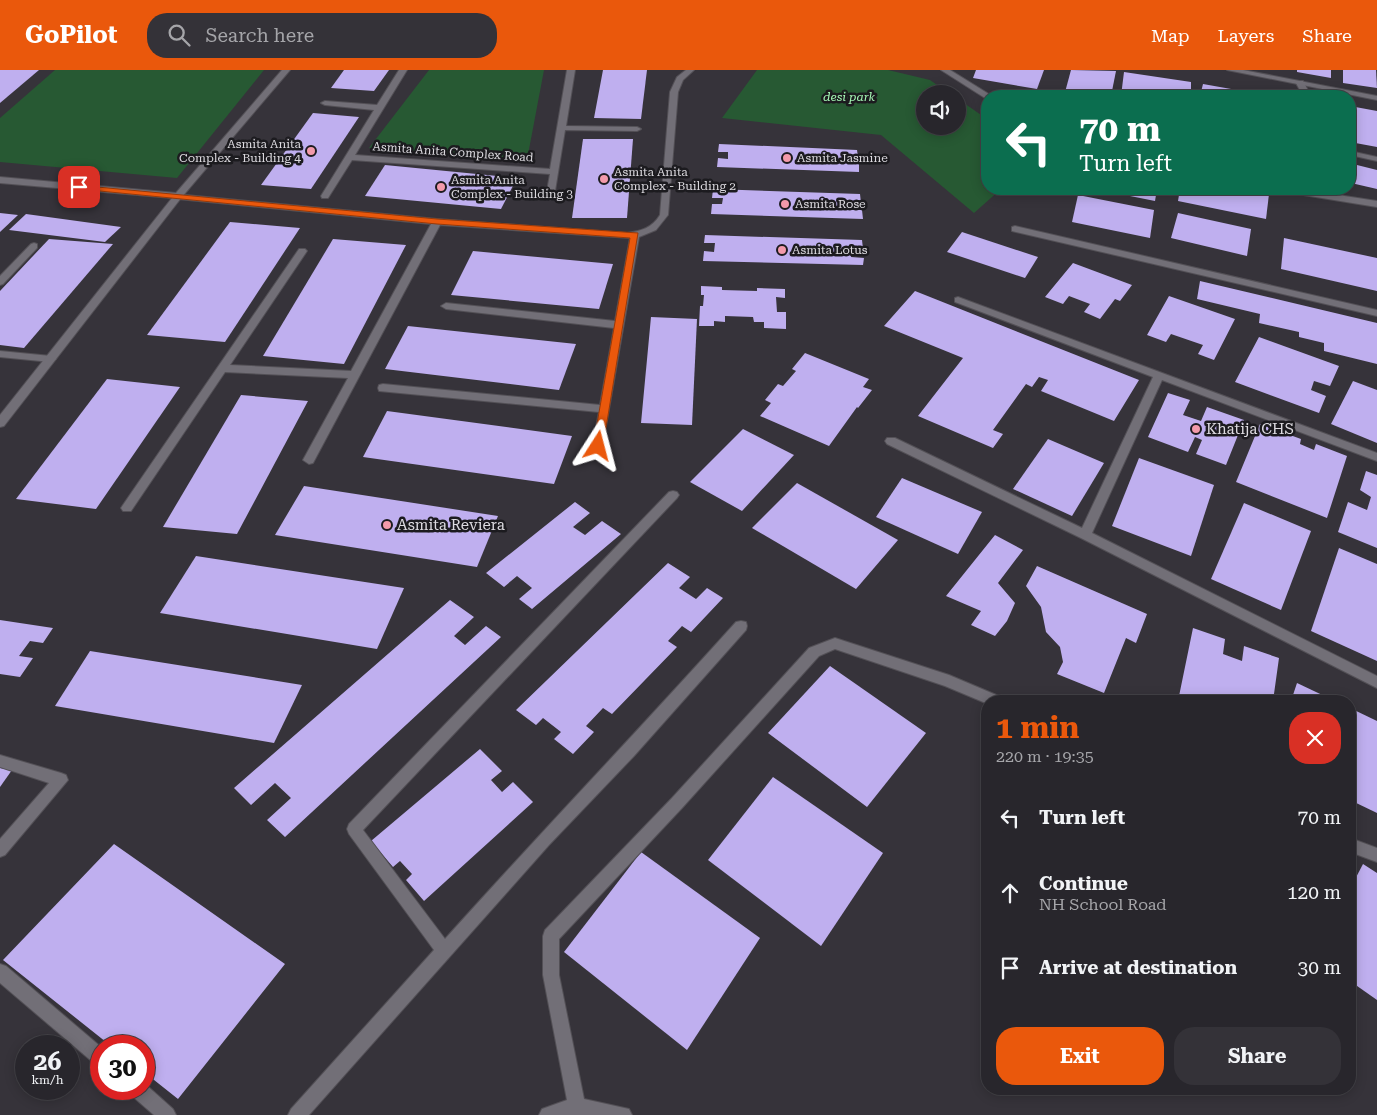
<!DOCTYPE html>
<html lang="en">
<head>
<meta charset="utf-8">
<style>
  body { margin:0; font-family:"Roboto Serif",serif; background:#343238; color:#f1f3f6; height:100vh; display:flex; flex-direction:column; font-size:19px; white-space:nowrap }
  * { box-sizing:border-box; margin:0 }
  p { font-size:16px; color:#a5a5a9 }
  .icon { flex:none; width:28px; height:28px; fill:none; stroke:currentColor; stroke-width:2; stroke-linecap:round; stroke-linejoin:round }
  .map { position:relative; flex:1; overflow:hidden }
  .sheet { position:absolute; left:981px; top:625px; width:375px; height:400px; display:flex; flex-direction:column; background:#28262c; border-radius:20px; box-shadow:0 2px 12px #0003,0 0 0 1px #444348 }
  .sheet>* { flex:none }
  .guide { position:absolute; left:981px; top:20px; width:375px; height:105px; border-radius:20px; box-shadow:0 2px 12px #0003,0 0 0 1px #444348; background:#0b6e4f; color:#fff; overflow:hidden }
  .controls { position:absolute; left:916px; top:15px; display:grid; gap:10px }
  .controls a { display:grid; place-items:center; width:50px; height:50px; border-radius:50%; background:#28262c; box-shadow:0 2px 12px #0003,0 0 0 1px #444348; font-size:25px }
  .speed { position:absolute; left:15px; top:965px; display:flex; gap:10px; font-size:25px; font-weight:700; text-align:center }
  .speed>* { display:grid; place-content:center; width:65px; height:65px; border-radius:50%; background:#28262c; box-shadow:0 2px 12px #0003,0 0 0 1px #444348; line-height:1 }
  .speed small { font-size:12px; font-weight:400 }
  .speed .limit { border:8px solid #d22; background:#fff; color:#111 }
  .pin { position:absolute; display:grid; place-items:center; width:42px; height:42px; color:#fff; margin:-21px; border-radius:10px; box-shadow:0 2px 8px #0006 }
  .me { position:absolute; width:55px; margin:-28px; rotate:9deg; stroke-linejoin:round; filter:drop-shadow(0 0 4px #0008) }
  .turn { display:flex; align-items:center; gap:18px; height:105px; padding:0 15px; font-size:22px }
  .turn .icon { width:65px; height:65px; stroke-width:2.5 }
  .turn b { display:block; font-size:35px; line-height:42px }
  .round { display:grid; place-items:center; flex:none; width:52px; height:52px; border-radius:20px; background:#343238 }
  .headline { display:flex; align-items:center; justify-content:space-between; height:85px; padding:0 15px }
  h1 { font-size:30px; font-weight:700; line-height:38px; color:#ea580c }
  .action { display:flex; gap:10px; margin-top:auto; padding:10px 15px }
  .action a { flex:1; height:58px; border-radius:20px; background:#ea580c; color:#fff; font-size:20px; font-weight:700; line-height:58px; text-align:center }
  .action a+a { background:#343238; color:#f1f3f6 }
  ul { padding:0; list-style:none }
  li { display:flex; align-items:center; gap:15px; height:75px; padding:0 15px }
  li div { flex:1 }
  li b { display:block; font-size:19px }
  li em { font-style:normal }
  header { display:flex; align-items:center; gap:30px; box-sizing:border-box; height:70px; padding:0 25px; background:#ea580c; color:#fff }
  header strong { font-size:24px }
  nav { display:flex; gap:28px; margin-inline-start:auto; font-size:18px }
  .search { width:350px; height:45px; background:#343238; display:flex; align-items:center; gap:12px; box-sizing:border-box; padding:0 18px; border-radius:20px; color:#a5a5a9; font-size:19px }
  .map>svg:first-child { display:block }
  .green { fill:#275933 }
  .building { fill:#bfafef }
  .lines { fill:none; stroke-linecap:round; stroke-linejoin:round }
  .service-casing { stroke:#535056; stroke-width:2 }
  .minor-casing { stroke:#535056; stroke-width:2 }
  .tertiary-casing { stroke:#535056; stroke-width:2 }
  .service { fill:#726f77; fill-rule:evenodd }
  .minor { fill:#726f77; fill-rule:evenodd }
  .tertiary { fill:#726f77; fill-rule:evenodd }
  .route { fill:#ea580c; stroke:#983908 }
  .poi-dot { fill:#f39aab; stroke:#1c1b1f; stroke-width:2 }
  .labels { text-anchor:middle; stroke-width:5; stroke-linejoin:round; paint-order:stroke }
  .far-park-label { font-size:12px; font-style:italic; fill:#a7fab7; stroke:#1c1b1f }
  .far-poi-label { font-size:12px; fill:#dddbe0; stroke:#1c1b1f; text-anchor:start }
  .far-street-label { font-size:12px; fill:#dddbe0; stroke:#1c1b1f }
  .poi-label { font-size:15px; fill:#dddbe0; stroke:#1c1b1f; text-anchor:start }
</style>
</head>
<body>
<header>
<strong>GoPilot</strong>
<div class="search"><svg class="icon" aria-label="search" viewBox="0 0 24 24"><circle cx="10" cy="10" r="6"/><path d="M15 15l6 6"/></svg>Search here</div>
<nav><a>Map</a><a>Layers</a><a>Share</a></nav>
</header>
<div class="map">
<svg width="1377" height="1045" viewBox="0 0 1377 1045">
  <rect width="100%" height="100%" fill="#36333a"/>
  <g class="green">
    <path d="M55,0H264L177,108L0,92V48Z"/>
    <path d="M429,0H544L527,90L369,78Z"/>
    <path d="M757,0H888L930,10L950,24H925V56H958V29L987,49L988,119H1001L974,143L881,65L722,48Z"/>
  </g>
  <g class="building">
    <path d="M0,0H39L0,33Z"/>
    <path d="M344,0H389L374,21L331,18Z"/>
    <path d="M603,0H647L641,49L594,48Z"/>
    <path d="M976,0H1044L1037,19L973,8Z"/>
    <path d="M1071,0L1116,1L1111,26H1064Z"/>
    <path d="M1297,0H1331V8L1297,2Z"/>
    <path d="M1343,0H1376L1377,18L1343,13Z"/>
    <path d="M1124,2L1191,12V26H1121Z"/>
    <path d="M1203,14L1265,25V26H1200Z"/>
    <path d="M1350,36L1377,41V77L1350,72Z"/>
    <path d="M313,43L359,47L311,119L261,115Z"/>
    <path d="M583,69H633L627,148H572Z"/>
    <path d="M719,74L857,80L858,87H845L846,93H859V102L717,97L718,88L728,89V82H718Z"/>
    <path d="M1353,94L1377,100V119L1351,113Z"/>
    <path d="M385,95L517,108L501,139L365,126Z"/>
    <path d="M713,119L860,124L861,133H848L849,140H862L863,149L711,144L712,134H722L723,128H712Z"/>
    <path d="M1095,119H1157L1155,131Z"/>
    <path d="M1180,119H1241L1269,124L1266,149L1178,131Z"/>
    <path d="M1078,125L1154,140L1150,168L1072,152Z"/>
    <path d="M0,143L18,145L0,162Z"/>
    <path d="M1178,143L1251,159L1247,186L1171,168Z"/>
    <path d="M26,144L121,157L105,172L9,160Z"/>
    <path d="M230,152L300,158L225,272L147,265Z"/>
    <path d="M962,162L1038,187L1025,208L947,182Z"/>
    <path d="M705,165L862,170L863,179H850L851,187L864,188L863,195L703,191L704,181L714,182L715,173H704Z"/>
    <path d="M1284,168L1377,188V221L1281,199Z"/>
    <path d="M49,169L113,174L24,278L0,275V221Z"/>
    <path d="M333,169L406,175L344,294L263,286Z"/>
    <path d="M473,181L613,194L599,239L451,225Z"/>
    <path d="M1073,193L1132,215L1120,231L1115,229L1100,249L1084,242L1090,234L1069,226L1063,234L1045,227Z"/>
    <path d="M1200,211L1377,253V294L1324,281V273L1299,267V262L1259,253L1260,244L1197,229Z"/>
    <path d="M701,216L722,217V220L757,221V218L785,219V228L776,227L777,242H786V259L764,258V252H754L753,247L725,246V252L714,251V256H699L700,236H703L704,225H701Z"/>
    <path d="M915,221L1139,310L1114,351L1041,321L1048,310L1039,307L1032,317L1026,314L993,360L1003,364L993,378L918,346L963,288L884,256Z"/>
    <path d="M1169,226L1235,249L1214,290L1198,284L1203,275L1171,264L1166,272L1147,265Z"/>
    <path d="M651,247L697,249L692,355L641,353Z"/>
    <path d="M408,256L576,274L559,320L385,299Z"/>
    <path d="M1259,267L1339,296L1330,316L1314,311L1311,320L1326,326L1319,343L1235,312Z"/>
    <path d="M805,283L869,309L863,317L872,320L858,338L857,337L829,376L760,346L771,333L765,330L778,314L783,316L796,301L792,299Z"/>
    <path d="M107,309L180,317L96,439L16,429Z"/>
    <path d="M1353,311L1377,320V373L1331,354Z"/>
    <path d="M1168,323L1190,330L1183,345L1201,351L1207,337L1244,350L1226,395L1196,384L1202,370L1195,367L1188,382L1148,367Z"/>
    <path d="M241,325L308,331L237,464L163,457Z"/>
    <path d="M387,341L572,366L554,414L363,387Z"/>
    <path d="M1260,354L1301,369L1300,374L1314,380L1316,374L1347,386L1327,448L1236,412Z"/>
    <path d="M743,359L794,385L742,441L690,412Z"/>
    <path d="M1048,369L1104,393L1072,446L1013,419Z"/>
    <path d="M1139,388L1214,415L1191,486L1112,456Z"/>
    <path d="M1366,401L1377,405V478L1338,462L1348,432L1367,440L1371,427L1360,420Z"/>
    <path d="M902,408L982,442L958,484L876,447Z"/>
    <path d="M797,413L898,470L856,519L752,458Z"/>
    <path d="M304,416L498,446L477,497L275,465Z"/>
    <path d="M575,432L590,443L573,457L585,465L602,451L621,464L532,539L519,529L532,518L517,506L504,517L486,503Z"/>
    <path d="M1244,433L1311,461L1281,540L1211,509Z"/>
    <path d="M995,465L1023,480L998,513L1015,533L1007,551L995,566L971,555L981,541L946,526Z"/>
    <path d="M1339,478L1377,494V591L1311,561Z"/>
    <path d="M196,486L404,518L377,579L160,543Z"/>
    <path d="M668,493L690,507L679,518L696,529L707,518L723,528L691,562L682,556L668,571L677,577L612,644L603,638L586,656L594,662L573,684L554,669L561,662L543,648L536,655L516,640Z"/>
    <path d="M1037,496L1147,544L1136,573L1126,568L1104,623L1057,604L1063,592L1060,577L1046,562L1041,537L1026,516Z"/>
    <path d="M450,530L474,547L454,566L465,575L486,556L501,567L285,767L267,750L291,728L275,713L251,735L234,718Z"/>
    <path d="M0,550L53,558L43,573L30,571L19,586L33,588L20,607L0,604Z"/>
    <path d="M1193,558L1225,569L1223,584L1242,591L1244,576L1279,588L1273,631H1178Z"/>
    <path d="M90,581L302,615L274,673L55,636Z"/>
    <path d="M830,596L926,663L867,737L768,663Z"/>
    <path d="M1297,613L1335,631H1291Z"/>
    <path d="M1350,638L1377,651V743L1350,730Z"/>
    <path d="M480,679L502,701L491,710L502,722L513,712L533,732L424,831L406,810L412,804L400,791L393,797L371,771Z"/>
    <path d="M0,698L12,700L0,717Z"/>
    <path d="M773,707L883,783L821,876L708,790Z"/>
    <path d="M114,774L285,894L178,1029L144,1002V976H111L3,890Z"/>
    <path d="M641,782L760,868L687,980L564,882Z"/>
    <path d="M1363,794L1377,803V930L1350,911V819Z"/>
  </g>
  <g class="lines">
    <g class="service-casing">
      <g id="service">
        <path d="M1297,11H1303L1311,26H1303L1296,13Z"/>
        <path d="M1350,81L1377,87V91L1350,85Z"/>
        <path d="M0,685L61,703L66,705L68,710L5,785L0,787V769L49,713L0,697Z"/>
        <path d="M0,894L6,896L101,977V996L95,994L0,913Z"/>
        <path d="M144,1013L173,1039L176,1045H154L131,1025L128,1019H144Z"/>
      </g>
    </g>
    <g class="minor-casing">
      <g id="minor">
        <path d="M399,0H407L355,85L550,99L567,0H575L566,56L637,57L641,59L637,61L565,60L554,127L550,130L546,127L550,104L352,90L328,128H322L321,126L374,40L325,35L321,33L325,31L377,35Z"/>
        <path d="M686,0H694L683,10L678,22L668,145L656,160L639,167L602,379H594L592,376L599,342L379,321L378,318L379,315L383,314L600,335L614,258L446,239L441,236L446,233L615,251L630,168L440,155L313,393L309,394L303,390L348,308L225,302L131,441H123L121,438L123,435L299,179H305L307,181L230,295L351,301L431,154L178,129L174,126L175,124L437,149L627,163C641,161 652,158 660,145L670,22L677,7Z"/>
        <path d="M941,0H950L992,26L985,28Z"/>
        <path d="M1281,119H1299L1377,131V137L1285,122Z"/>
        <path d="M1015,156L1377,240V246L1012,161V157Z"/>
        <path d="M34,173L37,174V178L3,214L0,215V206L31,174Z"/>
        <path d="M958,227L1377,383V391L1162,310L1092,463L1377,606V618L1081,468L887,374L885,371L887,368H895L1082,458L1153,307L955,232V228Z"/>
        <path d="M0,281L51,286L56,289L51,292L0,287Z"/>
        <path d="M673,421L677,422L679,425L677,428L363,760L445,869C541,762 640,659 736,552L741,551L746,552L747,556L746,560L634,686L549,775L309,1045H288L291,1039L434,880L349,764L347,759L349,754L669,422Z"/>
        <path d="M835,568L949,605L1001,627L1003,631H988V634L945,616L835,579L819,586L682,738L559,869V905L584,1029L629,1039L632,1045H539L542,1039L567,1030L543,905V866L545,860L672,728L809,578Z"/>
        <path d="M1350,768L1377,778V792L1350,782Z"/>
      </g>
    </g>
    <g class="tertiary-casing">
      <g id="tertiary">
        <path d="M282,0H290L181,128L4,356L0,357V345L172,128L0,113V107L176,123Z"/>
        <path d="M1227,0H1243L1377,26V30Z"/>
      </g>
    </g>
    <use href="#service" class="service"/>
    <use href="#minor" class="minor"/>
    <use href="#tertiary" class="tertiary"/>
  </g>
  <path class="route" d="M76,115L437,149L638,163L603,376L598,379L593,376L630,168L437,154L79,119H76Z"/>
  <g class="poi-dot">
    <circle cx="311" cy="81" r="5"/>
    <circle cx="787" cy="88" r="5"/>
    <circle cx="604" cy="109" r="5"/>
    <circle cx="441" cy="117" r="5"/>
    <circle cx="785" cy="134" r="5"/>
    <circle cx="782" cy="180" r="5"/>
    <circle cx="1196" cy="359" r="5"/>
    <circle cx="387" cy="455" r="5"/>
  </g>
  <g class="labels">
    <g class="far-park-label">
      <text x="849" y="31">desi park</text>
    </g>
    <g class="far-poi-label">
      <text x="301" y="78" text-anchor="end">Asmita Anita<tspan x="301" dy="14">Complex - Building 4</tspan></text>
      <text x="797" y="92">Asmita Jasmine</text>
      <text x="614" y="106">Asmita Anita<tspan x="614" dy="14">Complex - Building 2</tspan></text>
      <text x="451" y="114">Asmita Anita<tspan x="451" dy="14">Complex - Building 3</tspan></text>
      <text x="795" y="138">Asmita Rose</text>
      <text x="792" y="184">Asmita Lotus</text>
    </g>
    <g class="far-street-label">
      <text transform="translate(453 82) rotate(4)" y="4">Asmita Anita Complex Road</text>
    </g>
    <g class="poi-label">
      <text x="1206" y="364">Khatija CHS</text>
      <text x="397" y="460">Asmita Reviera</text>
    </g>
  </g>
</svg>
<div class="controls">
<a><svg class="icon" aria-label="sound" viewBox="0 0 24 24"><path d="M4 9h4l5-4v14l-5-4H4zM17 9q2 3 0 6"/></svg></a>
</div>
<div class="speed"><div>26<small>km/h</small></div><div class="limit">30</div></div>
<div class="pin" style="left:79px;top:117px;background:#d93025"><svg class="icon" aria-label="arrive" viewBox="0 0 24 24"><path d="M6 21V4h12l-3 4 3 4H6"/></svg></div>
<svg class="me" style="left:598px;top:376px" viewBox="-20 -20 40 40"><path d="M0-17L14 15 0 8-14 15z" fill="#ea580c" stroke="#fff" stroke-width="4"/></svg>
<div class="guide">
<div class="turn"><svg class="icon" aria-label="left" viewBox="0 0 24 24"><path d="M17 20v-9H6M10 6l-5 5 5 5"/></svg><div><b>70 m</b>Turn left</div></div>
</div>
<section class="sheet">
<div class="headline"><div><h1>1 min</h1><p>220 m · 19:35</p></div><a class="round" style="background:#d93025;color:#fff"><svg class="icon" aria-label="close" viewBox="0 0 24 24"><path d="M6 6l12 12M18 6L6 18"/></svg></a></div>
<ul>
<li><svg class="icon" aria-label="left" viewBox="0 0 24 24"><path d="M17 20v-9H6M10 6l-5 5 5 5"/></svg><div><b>Turn left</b></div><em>70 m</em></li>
<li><svg class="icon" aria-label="ahead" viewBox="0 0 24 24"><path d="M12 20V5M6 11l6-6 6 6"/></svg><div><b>Continue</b><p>NH School Road</p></div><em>120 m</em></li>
<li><svg class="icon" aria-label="arrive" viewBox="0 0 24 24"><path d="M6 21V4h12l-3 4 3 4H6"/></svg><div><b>Arrive at destination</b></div><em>30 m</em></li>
</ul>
<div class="action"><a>Exit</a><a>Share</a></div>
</section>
</div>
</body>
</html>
